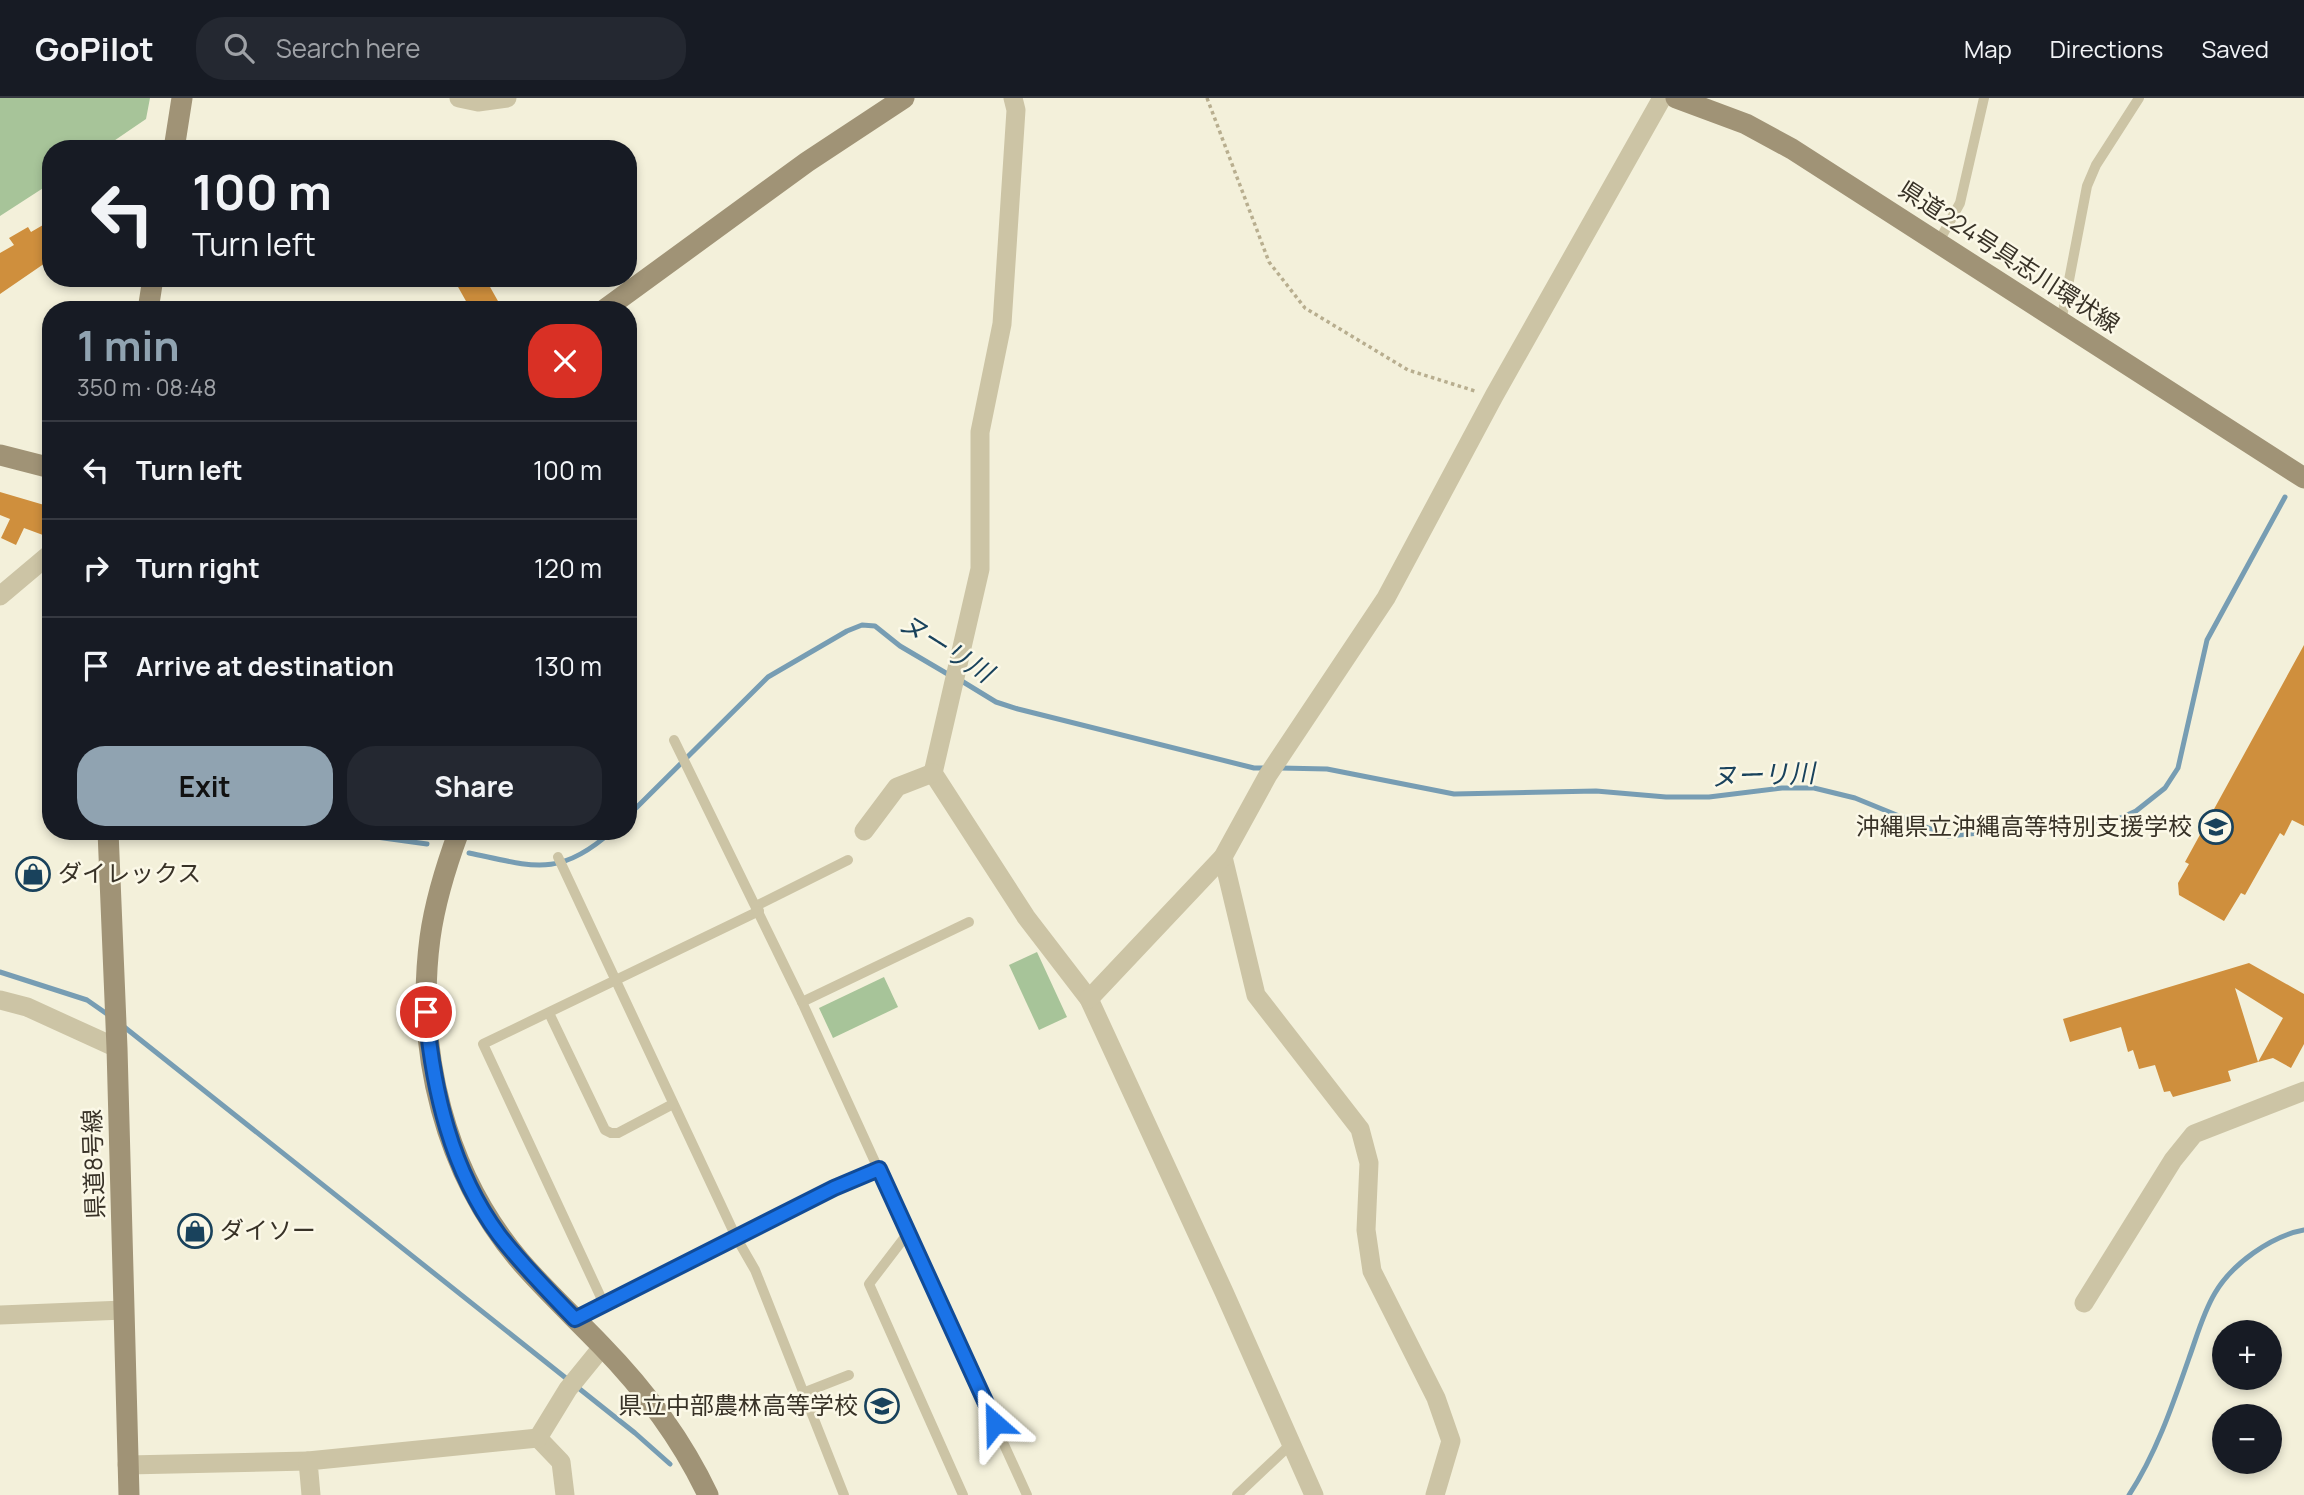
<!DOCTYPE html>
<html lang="en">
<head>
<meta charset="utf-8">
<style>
  body { margin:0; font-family:Manrope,"Noto Sans JP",sans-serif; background:#242831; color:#f1f3f6; height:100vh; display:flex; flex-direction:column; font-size:26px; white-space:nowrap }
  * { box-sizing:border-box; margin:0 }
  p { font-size:23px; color:#9ea1a6 }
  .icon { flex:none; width:38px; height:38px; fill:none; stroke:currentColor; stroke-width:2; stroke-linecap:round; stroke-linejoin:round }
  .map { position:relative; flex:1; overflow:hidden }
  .sheet { position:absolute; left:42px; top:203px; width:595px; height:539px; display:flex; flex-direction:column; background:#171b24; border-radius:28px; box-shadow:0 4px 10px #0003 }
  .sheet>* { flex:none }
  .hud { position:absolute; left:42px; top:42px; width:595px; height:147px; border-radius:28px; box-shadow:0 4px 10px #0003; background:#171b24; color:#f1f3f6; overflow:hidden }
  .buttons { position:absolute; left:2212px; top:1222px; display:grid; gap:14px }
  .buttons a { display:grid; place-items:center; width:70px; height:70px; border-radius:50%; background:#171b24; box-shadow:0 4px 10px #0003; font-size:35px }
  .pin { position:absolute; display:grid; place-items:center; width:60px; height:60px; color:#fff; margin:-30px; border:4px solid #fff; border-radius:50%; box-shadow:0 2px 7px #0007 }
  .me { position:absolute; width:77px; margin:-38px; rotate:335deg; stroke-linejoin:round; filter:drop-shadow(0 0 5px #0008) }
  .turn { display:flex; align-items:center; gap:24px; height:147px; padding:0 35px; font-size:32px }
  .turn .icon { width:91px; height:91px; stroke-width:2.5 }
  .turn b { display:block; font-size:49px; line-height:60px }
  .round { display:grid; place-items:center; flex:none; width:74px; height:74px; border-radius:28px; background:#242831 }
  .summary { display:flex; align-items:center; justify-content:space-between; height:119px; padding:0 35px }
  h1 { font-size:42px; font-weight:700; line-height:52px; color:#90a3b1 }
  .cta { display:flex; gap:14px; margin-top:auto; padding:14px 35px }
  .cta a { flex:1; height:80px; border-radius:28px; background:#90a3b1; color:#111; font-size:28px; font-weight:700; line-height:80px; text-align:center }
  .cta a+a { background:#242831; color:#f1f3f6 }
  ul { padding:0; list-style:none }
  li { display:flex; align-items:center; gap:21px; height:98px; padding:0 35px; border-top:2px solid #363941 }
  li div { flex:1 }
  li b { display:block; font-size:26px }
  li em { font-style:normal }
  header { display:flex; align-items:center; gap:42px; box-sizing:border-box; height:98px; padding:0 35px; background:#171b24; border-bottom:2px solid #363941 }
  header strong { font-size:33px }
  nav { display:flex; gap:38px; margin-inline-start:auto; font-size:24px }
  .search { width:490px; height:63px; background:#242831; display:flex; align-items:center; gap:18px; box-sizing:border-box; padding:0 24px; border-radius:28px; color:#9ea1a6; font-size:26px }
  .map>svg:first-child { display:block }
  .green { fill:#a7c499 }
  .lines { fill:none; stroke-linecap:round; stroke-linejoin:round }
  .stream { stroke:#779db3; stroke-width:5 }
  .building { fill:#cf8f3d }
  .path { stroke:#b8ae8f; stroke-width:3.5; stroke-dasharray:3.5 3.5; stroke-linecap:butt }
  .lane { stroke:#ccc4a5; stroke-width:10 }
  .street { stroke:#ccc4a5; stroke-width:19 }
  .secondary { stroke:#a09376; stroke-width:21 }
  .route-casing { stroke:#114b97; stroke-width:18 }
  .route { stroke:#1a73e8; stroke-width:12 }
  .labels { text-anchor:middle; stroke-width:5; stroke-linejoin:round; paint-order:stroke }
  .street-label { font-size:24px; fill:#383227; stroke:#fbf8e7 }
  .poi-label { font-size:24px; fill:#383227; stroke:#fbf8e7; text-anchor:end }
  .water-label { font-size:26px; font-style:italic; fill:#19425c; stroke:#fbf8e7 }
</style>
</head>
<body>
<header>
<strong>GoPilot</strong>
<div class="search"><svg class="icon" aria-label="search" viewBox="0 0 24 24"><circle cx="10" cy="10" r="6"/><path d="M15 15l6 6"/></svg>Search here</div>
<nav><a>Map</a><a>Directions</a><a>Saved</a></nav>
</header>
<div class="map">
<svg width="2304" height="1397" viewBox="0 0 2304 1397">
  <rect width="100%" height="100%" fill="#f3f0da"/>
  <g class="green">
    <path d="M0,0H150L146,21L102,51H51V85L0,118Z"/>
    <path d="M1037,854L1067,919L1039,932L1009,867Z"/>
    <path d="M884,879L898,909L833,940L819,910Z"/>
  </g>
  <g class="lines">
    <g class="stream">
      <path d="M960,582L996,604L1018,611L1254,670H1265"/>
      <path d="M1280,670L1327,671L1454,696L1596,693L1666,699H1709L1782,690H1814L1855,700L1948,738L2116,722L2136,713L2165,690L2178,670L2207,542L2285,399"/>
      <path d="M628,718L768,579L847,533L862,527L875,528L900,548L951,578"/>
      <path d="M333,733L427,746"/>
      <path d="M144,736L146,733"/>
      <path d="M469,755C532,768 559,781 612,733"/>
      <path d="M0,874L87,902L110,918"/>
      <path d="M123,928L635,1335L670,1366"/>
      <path d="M2129,1397C2156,1356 2173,1306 2189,1260C2197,1238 2203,1215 2215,1195C2232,1166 2271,1138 2304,1132"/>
    </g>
  </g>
  <g class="building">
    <path d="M43,127L46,132L51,128V161L0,196V155L14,147L9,140L28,129L31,134Z"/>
    <path d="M453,180H485L503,212H471Z"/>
    <path d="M0,394L51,409V440L24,430L16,447L1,440L10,421L0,417Z"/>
    <path d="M2304,547V728L2292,722L2284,738L2280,735L2245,797L2241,795L2224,823L2179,797L2178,785L2189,766L2185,764Z"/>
    <path d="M2249,865L2304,896V946L2291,970L2273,960L2258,964L2283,920L2235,890L2258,964L2228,973L2231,983L2173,999L2170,993L2164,994L2155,967L2139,971L2133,952L2128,954L2121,929L2070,944L2063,921Z"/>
  </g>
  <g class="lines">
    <path class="path" d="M1207,0L1269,164L1305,210L1408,272L1475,293"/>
    <g class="lane">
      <path d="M1938,145L1960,105L1984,0"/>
      <path d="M2061,224L2087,88L2096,67L2139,0"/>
      <path d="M674,642L802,904L1027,1397"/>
      <path d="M558,759L736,1139L755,1172L844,1397"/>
      <path d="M756,808L848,762"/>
      <path d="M802,904L969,824"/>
      <path d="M549,915L605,1032L611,1035H618L673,1006"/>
      <path d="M908,1135L869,1186L963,1397"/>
      <path d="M604,1206L483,946L759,813"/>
      <path d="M575,1221L834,1090L879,1071"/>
      <path d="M803,1295L849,1277"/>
      <path d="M1237,1397L1291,1346"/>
    </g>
    <g class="street">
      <path d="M459,0L478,4L507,0"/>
      <path d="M1013,0L1016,12L1002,226L980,334V471L933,675L1026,819L1089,901L1224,1194L1314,1397"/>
      <path d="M0,498L51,455"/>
      <path d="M864,733L897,689L933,675"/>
      <path d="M1223,759L1256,897L1360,1031L1369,1065L1366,1132L1372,1173L1436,1300L1451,1343L1435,1397"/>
      <path d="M1089,901L1223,759L1268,677L1386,500L1494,298L1662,0"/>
      <path d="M0,902L27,909L117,950"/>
      <path d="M2084,1205L2173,1062L2194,1036L2304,993"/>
      <path d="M0,1217L124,1212"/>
      <path d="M538,1340L561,1364L565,1397"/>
      <path d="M127,1367L308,1363"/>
      <path d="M311,1397L308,1363L538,1340L568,1291L603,1248"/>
    </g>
    <g class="secondary">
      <path d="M1676,0L1746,26L1792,51L2304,380"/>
      <path d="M174,51L182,0"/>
      <path d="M148,212L153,180"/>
      <path d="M604,212L807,64L904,0"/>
      <path d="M0,357L51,370"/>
      <path d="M108,733L117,950L129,1397"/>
      <path d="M459,733C446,768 435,803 430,840C415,954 445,1075 520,1163C545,1192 574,1219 601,1247C643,1290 682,1342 708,1397"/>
    </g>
  </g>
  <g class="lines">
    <g class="route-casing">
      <path id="route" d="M426,914C433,992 451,1072 499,1137C522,1167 549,1194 575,1221L834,1090L879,1071L995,1325"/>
    </g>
    <use href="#route" class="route"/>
  </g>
  <defs>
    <g id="school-ring" transform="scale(1.75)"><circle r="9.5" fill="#fbf8e7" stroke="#19425c" stroke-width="1.5"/><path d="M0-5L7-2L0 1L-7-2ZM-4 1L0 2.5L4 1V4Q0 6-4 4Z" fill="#19425c"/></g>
    <g id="shop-ring" transform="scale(1.75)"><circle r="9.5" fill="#fbf8e7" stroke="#19425c" stroke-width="1.5"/><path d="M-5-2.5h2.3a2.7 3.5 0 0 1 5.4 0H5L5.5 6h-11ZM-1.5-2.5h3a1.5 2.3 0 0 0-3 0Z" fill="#19425c"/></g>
  </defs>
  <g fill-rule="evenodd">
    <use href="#school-ring" x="2216" y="729"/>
    <use href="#shop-ring" x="33" y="776"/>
    <use href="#shop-ring" x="195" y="1133"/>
    <use href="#school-ring" x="882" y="1308"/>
  </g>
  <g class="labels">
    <g class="street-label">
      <text transform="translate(2009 159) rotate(33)" y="8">県道224号具志川環状線</text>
      <text transform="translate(94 1066) rotate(-92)" y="8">県道8号線</text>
    </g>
    <g class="poi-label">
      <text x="2192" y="737">沖縄県立沖縄高等特別支援学校</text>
      <text x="58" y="784" text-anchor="start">ダイレックス</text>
      <text x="220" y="1141" text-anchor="start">ダイソー</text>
      <text x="858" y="1316">県立中部農林高等学校</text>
    </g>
    <g class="water-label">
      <text transform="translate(946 550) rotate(32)" y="9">ヌーリ川</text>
      <text transform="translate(1763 677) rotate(-2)" y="9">ヌーリ川</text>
    </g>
  </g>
</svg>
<div class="buttons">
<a>+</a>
<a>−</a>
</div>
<div class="pin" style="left:426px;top:914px;background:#d93025"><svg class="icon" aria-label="arrive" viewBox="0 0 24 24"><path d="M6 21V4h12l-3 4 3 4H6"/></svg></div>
<svg class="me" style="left:995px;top:1325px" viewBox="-20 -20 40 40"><path d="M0-17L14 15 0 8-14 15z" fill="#1a73e8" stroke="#fff" stroke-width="4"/></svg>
<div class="hud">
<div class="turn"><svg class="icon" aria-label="left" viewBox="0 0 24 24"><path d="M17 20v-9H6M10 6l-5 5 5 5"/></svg><div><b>100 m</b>Turn left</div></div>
</div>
<section class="sheet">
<div class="summary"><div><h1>1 min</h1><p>350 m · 08:48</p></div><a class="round" style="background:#d93025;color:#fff"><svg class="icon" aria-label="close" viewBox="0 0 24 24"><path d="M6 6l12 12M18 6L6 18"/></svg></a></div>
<ul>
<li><svg class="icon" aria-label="left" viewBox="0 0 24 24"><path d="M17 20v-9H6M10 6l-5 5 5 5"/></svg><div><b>Turn left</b></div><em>100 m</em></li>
<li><svg class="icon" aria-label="right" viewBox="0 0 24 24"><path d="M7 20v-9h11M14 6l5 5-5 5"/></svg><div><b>Turn right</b></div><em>120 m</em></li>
<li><svg class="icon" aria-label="arrive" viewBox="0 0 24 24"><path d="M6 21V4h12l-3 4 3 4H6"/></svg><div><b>Arrive at destination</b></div><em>130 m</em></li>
</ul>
<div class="cta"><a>Exit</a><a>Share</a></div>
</section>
</div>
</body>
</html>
